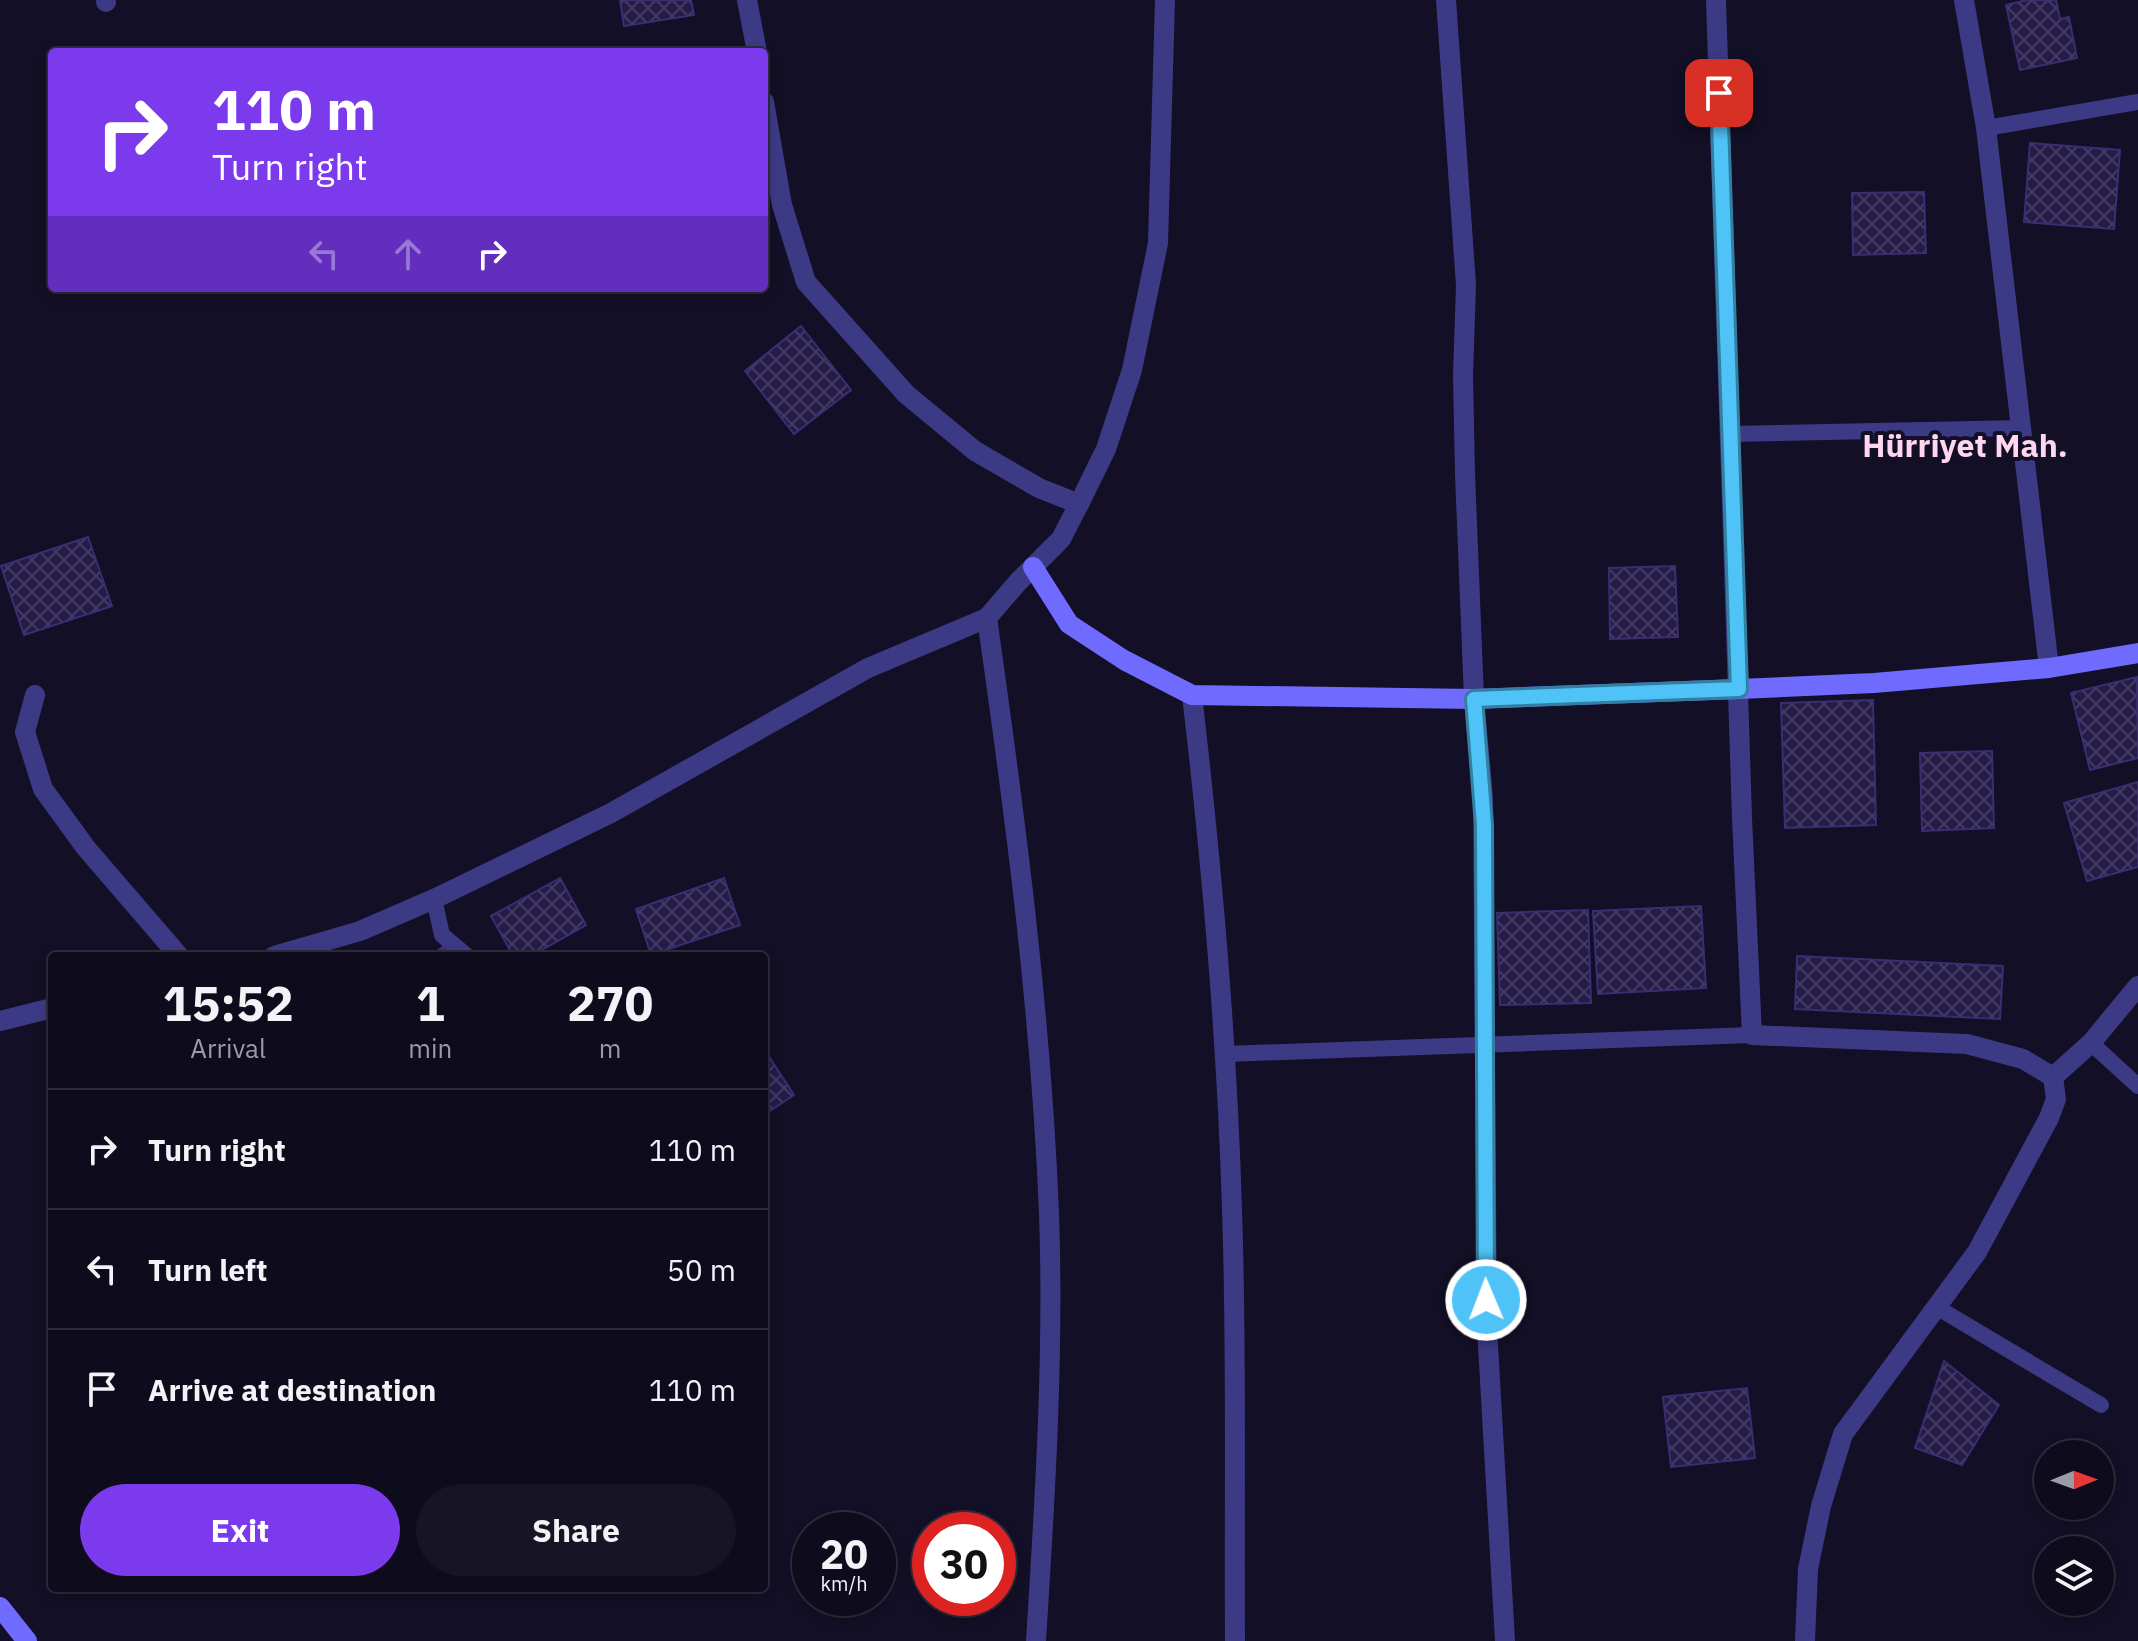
<!DOCTYPE html>
<html lang="en">
<head>
<meta charset="utf-8">
<style>
  body { margin:0; font-family:"IBM Plex Sans",sans-serif; background:#171425; color:#f1f3f6; height:100vh; display:flex; flex-direction:column; font-size:30px; white-space:nowrap }
  * { box-sizing:border-box; margin:0 }
  p { font-size:26px; color:#9b9ba3 }
  .icon { flex:none; width:44px; height:44px; fill:none; stroke:currentColor; stroke-width:2; stroke-linecap:round; stroke-linejoin:round }
  .map { position:relative; flex:1; overflow:hidden }
  .drawer { position:absolute; left:48px; top:952px; width:720px; height:640px; display:flex; flex-direction:column; background:#0e0b1c; border-radius:8px; box-shadow:0 4px 12px #0003,0 0 0 2px #2e2b3b }
  .drawer>* { flex:none }
  .banner { position:absolute; left:48px; top:48px; width:720px; height:244px; border-radius:8px; box-shadow:0 4px 12px #0003,0 0 0 2px #2e2b3b; background:#7c3aed; color:#fff; overflow:hidden }
  .needle { width:52px; rotate:89deg }
  .tools { position:absolute; left:2034px; top:1440px; display:grid; gap:16px }
  .tools a { display:grid; place-items:center; width:80px; height:80px; border-radius:50%; background:#0e0b1c; box-shadow:0 4px 12px #0003,0 0 0 2px #2e2b3b; font-size:40px }
  .speed { position:absolute; left:792px; top:1512px; display:flex; gap:16px; font-size:40px; font-weight:700; text-align:center }
  .speed>* { display:grid; place-content:center; width:104px; height:104px; border-radius:50%; background:#0e0b1c; box-shadow:0 4px 12px #0003,0 0 0 2px #2e2b3b; line-height:1 }
  .speed small { font-size:20px; font-weight:400 }
  .speed .limit { border:12px solid #d22; background:#fff; color:#111 }
  .pin { position:absolute; display:grid; place-items:center; width:68px; height:68px; color:#fff; margin:-34px; border-radius:16px; box-shadow:0 4px 12px #0006 }
  .me { position:absolute; width:88px; margin:-44px; rotate:359deg; stroke-linejoin:round; filter:drop-shadow(0 0 6px #0008) }
  .turn { display:flex; align-items:center; gap:28px; height:168px; padding:0 32px; font-size:36px }
  .turn .icon { width:104px; height:104px; stroke-width:2.5 }
  .turn b { display:block; font-size:56px; line-height:68px }
  .lanes { display:flex; align-items:center; height:76px; padding:0 32px; background:#0003; justify-content:center; gap:40px; direction:ltr }
  .lanes .off { opacity:.35 }
  .eta { display:flex; justify-content:space-evenly; align-items:center; height:136px; text-align:center }
  .eta b { font-size:48px; font-weight:800; line-height:56px }
  .action { display:flex; gap:16px; margin-top:auto; padding:16px 32px }
  .action a { flex:1; height:92px; border-radius:48px; background:#7c3aed; color:#fff; font-size:32px; font-weight:800; line-height:92px; text-align:center }
  .action a+a { background:#171425; color:#f1f3f6 }
  ul { padding:0; list-style:none }
  li { display:flex; align-items:center; gap:24px; height:120px; padding:0 32px; border-top:2px solid #2e2b3b }
  li div { flex:1 }
  li b { display:block; font-size:30px }
  li em { font-style:normal }
  .map>svg:first-child { display:block }
  .building { fill:url(#building-cross-hatch); stroke:#3b2d73; stroke-width:2 }
  .lines { fill:none; stroke-linecap:round; stroke-linejoin:round }
  .lane { stroke:#3d3a85; stroke-width:16 }
  .street { stroke:#3d3a85; stroke-width:20 }
  .secondary { stroke:#6f6bff; stroke-width:20 }
  .route-casing { stroke:#337fa1; stroke-width:20 }
  .route { stroke:#4fc3f7; stroke-width:14 }
  .labels { text-anchor:middle; stroke-width:8; stroke-linejoin:round; paint-order:stroke }
  .district-label { font-size:32px; font-weight:bold; fill:#ffd6f0; stroke:#130f26 }
</style>
</head>
<body>
<div class="map">
<svg width="2138" height="1641" viewBox="0 0 2138 1641">
  <defs>
    <pattern id="building-cross-hatch" width="8" height="8" patternUnits="userSpaceOnUse" patternTransform="scale(2)"><rect width="8" height="8" fill="#241b47"/><path d="M0 0l8 8M0 8l8-8" fill="none" stroke="#433b63"/></pattern>
  </defs>
  <rect width="100%" height="100%" fill="#130f26"/>
  <g class="building">
    <path d="M620,0H691L694,15L624,26Z"/>
    <path d="M2027,0H2056L2060,19L2069,17L2077,58L2020,70L2006,5Z"/>
    <path d="M2030,143L2120,150L2114,229L2024,222Z"/>
    <path d="M1924,192L1926,253L1853,255L1852,193Z"/>
    <path d="M801,326L851,390L794,434L745,371Z"/>
    <path d="M88,537L112,606L24,635L1,566Z"/>
    <path d="M1675,566L1678,637L1610,639L1609,568Z"/>
    <path d="M2137,677L2138,758L2090,770L2071,693Z"/>
    <path d="M1873,700L1876,825L1785,828L1781,703Z"/>
    <path d="M1992,751L1994,828L1922,831L1920,753Z"/>
    <path d="M2138,782V867L2087,881L2064,803Z"/>
    <path d="M560,878L586,925L531,956H513L491,916Z"/>
    <path d="M724,878L740,925L651,955L636,909Z"/>
    <path d="M1701,906L1706,988L1598,994L1593,911Z"/>
    <path d="M1588,910L1591,1003L1500,1005L1497,913Z"/>
    <path d="M444,946L451,956H430Z"/>
    <path d="M1797,956L2003,966L2000,1019L1795,1009Z"/>
    <path d="M764,1049L794,1095L764,1115Z"/>
    <path d="M1944,1361L1999,1405L1962,1465L1915,1448Z"/>
    <path d="M1747,1388L1755,1458L1671,1467L1663,1397Z"/>
  </g>
  <g class="lines">
    <g class="lane">
      <path d="M1986,128L2138,102"/>
      <path d="M1729,434L2021,428"/>
      <path d="M434,899L442,935L467,956"/>
      <path d="M2091,1043L2138,1086"/>
      <path d="M1226,1054L1752,1035"/>
      <path d="M1938,1308L2101,1405"/>
    </g>
    <g class="street">
      <path d="M106,0V2"/>
      <path d="M747,0L757,52"/>
      <path d="M1446,0L1466,285L1463,376L1465,474L1474,699L1483,797L1487,1328L1505,1641"/>
      <path d="M1716,0L1742,818L1752,1035L1967,1044L2023,1059L2053,1077L2056,1099L2049,1118L1977,1252L1843,1434L1821,1506L1808,1569L1805,1641"/>
      <path d="M1964,0L1986,128L2049,668"/>
      <path d="M764,102L782,205L806,282L906,394L975,451L1039,488L1079,504L1106,449L1132,370L1158,243L1165,0"/>
      <path d="M987,618C1015,815 1041,1013 1049,1213C1054,1355 1045,1499 1036,1641"/>
      <path d="M35,695L25,732L43,789L86,848L179,956"/>
      <path d="M1192,695C1212,866 1227,1038 1232,1210C1237,1353 1234,1497 1235,1641"/>
      <path d="M274,956L360,931L434,899L611,813L868,668L987,618L1018,582L1061,539L1079,504"/>
      <path d="M0,1021L52,1008"/>
      <path d="M2053,1077L2091,1043L2138,986"/>
    </g>
    <g class="secondary">
      <path d="M1033,567L1069,624L1124,660L1192,695L1474,699L1739,689L1874,683L2049,668L2138,653"/>
      <path d="M0,1607L27,1641"/>
    </g>
  </g>
  <g class="lines">
    <g class="route-casing">
      <path id="route" d="M1486,1300L1484,825L1474,699L1739,689L1719,93"/>
    </g>
    <use href="#route" class="route"/>
  </g>
  <g class="labels">
    <g class="district-label">
      <text x="1965" y="457">Hürriyet Mah.</text>
    </g>
  </g>
</svg>
<div class="tools">
<a><svg class="needle" viewBox="-14 -14 28 28"><path d="M0-13l5 13h-10z" fill="#e53935"/><path d="M0 13l5-13h-10z" fill="#9b9ba3"/></svg></a>
<a><svg class="icon" aria-label="layers" viewBox="0 0 24 24"><path d="M12 4l9 5-9 5-9-5zM3 14l9 5 9-5"/></svg></a>
</div>
<div class="speed"><div>20<small>km/h</small></div><div class="limit">30</div></div>
<div class="pin" style="left:1719px;top:93px;background:#d93025"><svg class="icon" aria-label="arrive" viewBox="0 0 24 24"><path d="M6 21V4h12l-3 4 3 4H6"/></svg></div>
<svg class="me" style="left:1486px;top:1300px" viewBox="-20 -20 40 40"><circle r="17" fill="#4fc3f7" stroke="#fff" stroke-width="3"/><path d="M0-11L8 9 0 5-8 9z" fill="#fff"/></svg>
<div class="banner">
<div class="turn"><svg class="icon" aria-label="right" viewBox="0 0 24 24"><path d="M7 20v-9h11M14 6l5 5-5 5"/></svg><div><b>110 m</b>Turn right</div></div>
<div class="lanes"><svg class="icon off" aria-label="left" viewBox="0 0 24 24"><path d="M17 20v-9H6M10 6l-5 5 5 5"/></svg><svg class="icon off" aria-label="ahead" viewBox="0 0 24 24"><path d="M12 20V5M6 11l6-6 6 6"/></svg><svg class="icon" aria-label="right" viewBox="0 0 24 24"><path d="M7 20v-9h11M14 6l5 5-5 5"/></svg></div>
</div>
<section class="drawer">
<div class="eta">
<div><b>15:52</b><p>Arrival</p></div>
<div><b>1</b><p>min</p></div>
<div><b>270</b><p>m</p></div>
</div>
<ul>
<li><svg class="icon" aria-label="right" viewBox="0 0 24 24"><path d="M7 20v-9h11M14 6l5 5-5 5"/></svg><div><b>Turn right</b></div><em>110 m</em></li>
<li><svg class="icon" aria-label="left" viewBox="0 0 24 24"><path d="M17 20v-9H6M10 6l-5 5 5 5"/></svg><div><b>Turn left</b></div><em>50 m</em></li>
<li><svg class="icon" aria-label="arrive" viewBox="0 0 24 24"><path d="M6 21V4h12l-3 4 3 4H6"/></svg><div><b>Arrive at destination</b></div><em>110 m</em></li>
</ul>
<div class="action"><a>Exit</a><a>Share</a></div>
</section>
</div>
</body>
</html>
